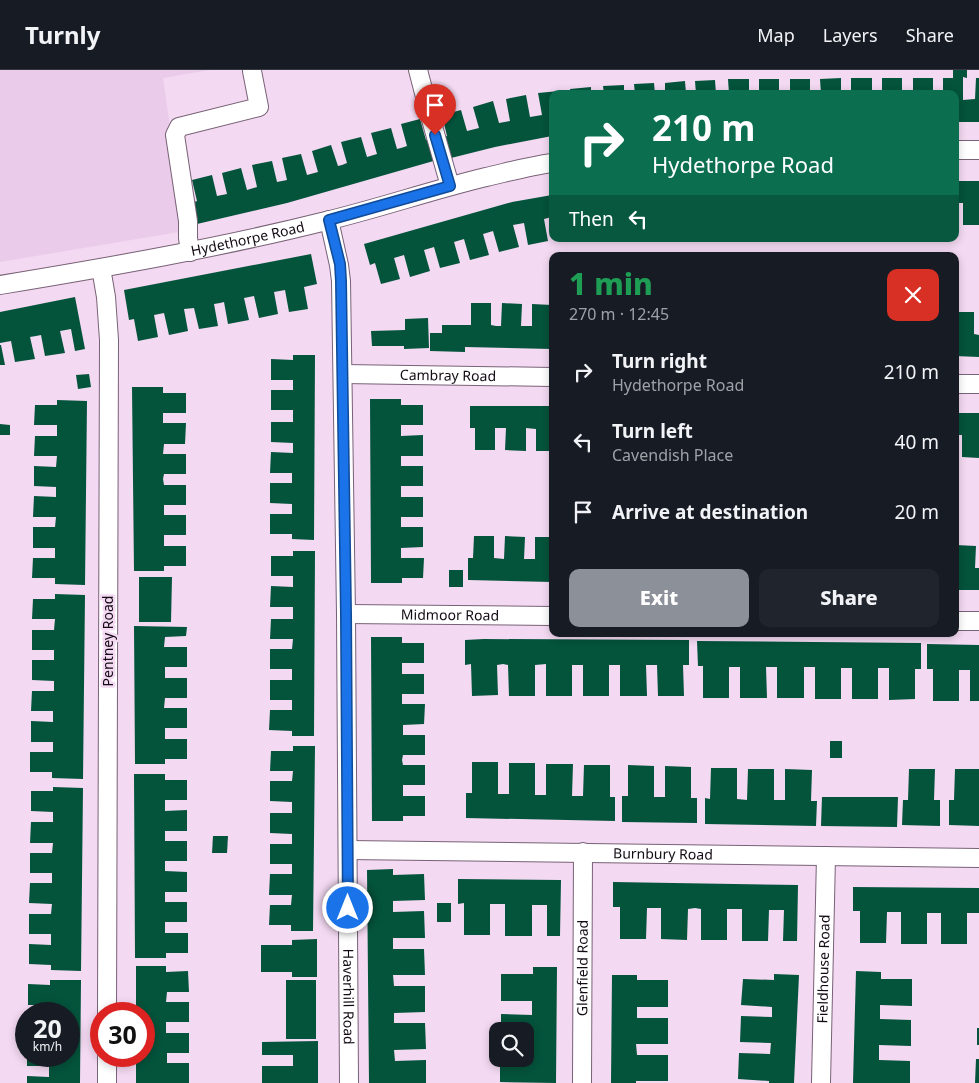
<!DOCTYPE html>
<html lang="en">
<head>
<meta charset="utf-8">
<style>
  body { margin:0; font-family:"Noto Sans",sans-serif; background:#20242c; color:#f1f3f6; height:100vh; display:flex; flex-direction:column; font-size:19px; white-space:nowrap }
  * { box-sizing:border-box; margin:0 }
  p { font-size:16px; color:#9ea1a6 }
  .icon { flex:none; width:28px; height:28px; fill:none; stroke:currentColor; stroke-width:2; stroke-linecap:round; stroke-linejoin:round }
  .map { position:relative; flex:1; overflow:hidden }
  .panel { position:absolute; left:549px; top:182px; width:410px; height:385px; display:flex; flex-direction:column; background:#171b24; border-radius:10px; box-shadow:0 2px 8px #0003 }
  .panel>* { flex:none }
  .guide { position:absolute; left:549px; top:20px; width:410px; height:152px; border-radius:10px; box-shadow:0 2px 8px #0003; background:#0b6e4f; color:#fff; overflow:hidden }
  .buttons { position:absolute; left:489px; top:952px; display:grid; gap:10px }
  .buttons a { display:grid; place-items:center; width:45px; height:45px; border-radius:10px; background:#171b24; box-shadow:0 2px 8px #0003; font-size:25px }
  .speed { position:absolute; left:15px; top:932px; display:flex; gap:10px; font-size:25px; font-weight:700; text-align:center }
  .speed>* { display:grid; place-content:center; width:65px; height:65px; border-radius:50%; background:#171b24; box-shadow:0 2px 8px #0003; line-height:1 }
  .speed small { font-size:12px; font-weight:400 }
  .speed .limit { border:8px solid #d22; background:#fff; color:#111 }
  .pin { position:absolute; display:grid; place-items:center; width:42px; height:42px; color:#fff; margin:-51px -21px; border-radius:50% 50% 50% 0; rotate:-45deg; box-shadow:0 0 5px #0007 }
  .pin .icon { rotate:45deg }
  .me { position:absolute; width:55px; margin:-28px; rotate:0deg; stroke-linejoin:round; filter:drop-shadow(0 0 4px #0008) }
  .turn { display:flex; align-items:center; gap:18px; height:105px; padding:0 20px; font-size:22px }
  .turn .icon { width:65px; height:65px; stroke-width:2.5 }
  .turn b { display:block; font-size:35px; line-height:42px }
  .then { display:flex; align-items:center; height:48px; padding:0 20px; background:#0003; gap:10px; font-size:19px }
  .round { display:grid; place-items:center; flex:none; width:52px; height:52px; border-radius:10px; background:#20242c }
  .head { display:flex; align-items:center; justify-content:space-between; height:85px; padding:0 20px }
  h1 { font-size:30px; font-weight:800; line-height:38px; color:#1e9e55 }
  .cta { display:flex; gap:10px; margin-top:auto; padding:10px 20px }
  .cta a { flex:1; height:58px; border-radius:10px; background:#8c9099; color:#fff; font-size:20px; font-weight:800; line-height:58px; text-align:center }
  .cta a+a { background:#20242c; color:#f1f3f6 }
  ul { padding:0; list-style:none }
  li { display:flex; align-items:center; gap:15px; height:70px; padding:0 20px }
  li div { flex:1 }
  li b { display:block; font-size:19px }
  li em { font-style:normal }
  header { display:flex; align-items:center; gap:30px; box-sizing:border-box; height:70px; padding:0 25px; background:#171b24; border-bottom:1px solid #363941 }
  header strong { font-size:24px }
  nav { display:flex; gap:28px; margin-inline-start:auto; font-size:18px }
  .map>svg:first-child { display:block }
  .built { fill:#eacbe9 }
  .building { fill:#04533b }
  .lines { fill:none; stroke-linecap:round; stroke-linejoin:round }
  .minor-casing { stroke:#786277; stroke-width:20 }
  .minor { stroke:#fff; stroke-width:18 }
  .route-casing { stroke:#114b97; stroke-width:12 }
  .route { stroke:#1a73e8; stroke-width:9 }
  .labels { text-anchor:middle; stroke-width:5; stroke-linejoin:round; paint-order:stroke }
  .street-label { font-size:14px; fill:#130b13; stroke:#f3d9f2 }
</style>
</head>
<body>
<header>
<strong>Turnly</strong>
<nav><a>Map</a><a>Layers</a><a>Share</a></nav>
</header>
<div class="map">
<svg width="979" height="1013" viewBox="0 0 979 1013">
  <rect width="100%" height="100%" fill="#f3d9f2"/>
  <path class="built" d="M0,0H209L163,8L185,161L0,192Z"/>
  <g class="building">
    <path d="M953,0H967V8L963,7V30L975,29L976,8H979V52H955V24H943V8H953Z"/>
    <path d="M841,8V24H821L820,9Z"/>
    <rect x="851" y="8" width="21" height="16"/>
    <rect x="882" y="8" width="20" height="16"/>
    <rect x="913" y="8" width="20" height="16"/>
    <path d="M728,9H749V24H729Z"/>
    <rect x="759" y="9" width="20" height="15"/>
    <rect x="790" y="9" width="20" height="15"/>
    <path d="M715,10L716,24H696L695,11Z"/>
    <path d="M685,11L686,24H665V13Z"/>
    <path d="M654,13L655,24H635L634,14Z"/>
    <path d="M624,15V24H604L603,16Z"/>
    <path d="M591,17V24H571L570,19Z"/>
    <path d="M559,21V24H552V66L495,77L447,89L442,68L447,66L442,45L461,40L467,61L479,58L473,37L493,31L499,53L510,51L506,29L526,25L530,47L542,45L538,23Z"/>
    <path d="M420,49L426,70L431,69L437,90L287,133L197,154L192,133L197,131L192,110L212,105L217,126L227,124L222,103L241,98L247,120L257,117L252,95L272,91L277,112L287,110L282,88L301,84L307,105L318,102L312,81L331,75L338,96L342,95L347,93L341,72L361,67L367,87L377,84L371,63L391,58L397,79L401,78L407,76L401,54Z"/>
    <path d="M955,111H979V155H963V133H955Z"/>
    <path d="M552,125V147L544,149L548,171L528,175L524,153L513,155L519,177L499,182L493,161L483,164L489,185L470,190L464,169L454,172L460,193L440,198L434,177L424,180L430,201L410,207L404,185L394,188L400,209L381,214L375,193L370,195L364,174L512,132Z"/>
    <path d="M311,184L317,214L304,217L308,239L289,242L285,220L274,222L278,244L259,248L254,226L244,228L249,250L228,254L224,232L220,233L214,234L218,256L199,259L194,238L184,239L188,261L169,265L164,243L154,245L158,267L138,271L134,249L129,250L124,220Z"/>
    <path d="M75,227L85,279L75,281L71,259L60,261L65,283L45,286L41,265L36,266L30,267L35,289L15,292L11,271L0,273V242Z"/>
    <path d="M471,233H491V255L496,256H501L502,233L522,234L521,256H532V234L552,235V279L465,277V282L430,281V263H442V255H471Z"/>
    <path d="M955,242H974V264L979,265V287L955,286Z"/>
    <path d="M428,248L429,278L404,279V276H372L371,261L405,260V249Z"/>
    <path d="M0,275H1L5,295H0Z"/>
    <path d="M293,285H315L314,470L292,469V464H270V444H292V434L270,433V413H292V403H270L271,382L293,383V373L271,372V352H293V340H271V320H293V310H271V289L293,290Z"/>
    <path d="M89,304L91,317L78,319L76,305Z"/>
    <path d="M132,317H163V323H186V343H163V353H186L185,374H164L163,384H186V404H164L163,409L164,415H186V435H164V445H186V465H164V476H186V496H164V501H134Z"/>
    <path d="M370,329H401V335H423V355H401V366L423,365V386H401V396H423V416H401V427H423V447H401V457H423V477L401,478V488H424L423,508H402V513H371Z"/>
    <path d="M57,330L87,331L85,515L55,514V508H32L33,488H55V478H33V457H55L56,447H33L34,426L56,427V417L34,416V396L56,397L57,386H34L35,366H57V355H34L35,335H57Z"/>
    <path d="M470,336H552V381H536V359L526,358V381L505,380L506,358H495V380H475V358H470Z"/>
    <path d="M955,343H979V388L962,387V365H955Z"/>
    <path d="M0,354L10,355V365H0Z"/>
    <path d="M474,466H494V488L504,489L505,466L525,467L524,489H535V467H552V512L468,510V488H473Z"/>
    <path d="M956,475L976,476L975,498H979V520H955Z"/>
    <path d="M293,481H315L314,666H292V661L269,660L270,640H292V630H270V610H292V599H270V579H292L293,569H270L271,549H293V537H270L271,516L293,517V506H271V486H293Z"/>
    <rect x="449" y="500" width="14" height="17"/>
    <path d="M139,507H172L171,552H139Z"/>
    <path d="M55,524L85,525L83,709L52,708V702H30V682H53V672H31V651L53,652V641H31L32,621H54V611L32,610V590H54V580H32V560H54L55,549H32L33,529H55Z"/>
    <path d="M134,556L187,557L186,566L165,567L164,577H187V597H165V608H187V628H165L164,638H187V658H165V669H187V689H165V694H135Z"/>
    <path d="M371,567H402V573H424V593H402V604H424V624H402V634H425L424,654L403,655V665H425V685H403L402,690L403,695H425V715H403V726H425V746H403V751H372Z"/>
    <path d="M484,569L689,570V595H683L684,626H658L657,595H646L647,626H620V595H609V626H583V595H572V626H546V594L535,595V626H509L508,595L503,594L497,595L498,625L472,626L471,594L465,595V570Z"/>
    <path d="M697,571L921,573V599H915V629L889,630V598H878V629H852V598H841V629H815V597H804V628H777V597H766L767,628H740V597H729V628H703V596H698Z"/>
    <path d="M927,574L979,575V631H970V600H959V631H933V599H927Z"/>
    <rect x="830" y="671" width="12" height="17"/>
    <path d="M293,676H315L313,861H291V855H269L270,835H291L292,825H269L270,804H292V794H270V774H292V764L270,763V743H292V732L270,731V711H292L293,701H270L271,681H293Z"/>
    <path d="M472,692H498V724H509V693H535V725H546V694H573L572,726H583L584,695H610V727H615V751L466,748V723H472Z"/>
    <path d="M628,695L654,696V727H665V696L691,697V728H697V753L622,752V726H628Z"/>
    <path d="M711,698H737V729L747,730L748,699H774V730H785V699L812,700L811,731H817L816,756L705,754V728L710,729Z"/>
    <path d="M909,699H935L934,730H940V756L902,755L903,730H908Z"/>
    <path d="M955,699H979V756L949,755V730H954Z"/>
    <path d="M134,704H165V710H187V730H165V741L187,740V761H165V771H187V791H165V801L187,802V822H165V832H187V852H165V863H188V883H166V888H135Z"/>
    <path d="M53,717L83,718L81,901L51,900V895L29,894V874L51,875V864H29V844H51L52,834L29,833L30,813H52V803H30V783H52L53,773H30L31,752H53V742L31,741V721H53Z"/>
    <path d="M822,727H898L897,757L821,756Z"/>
    <path d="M213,766H228L227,783H212Z"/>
    <path d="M393,799V805L424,804L425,830L393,831V842L424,841L425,868H393V879H424L425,905H393L394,916H425V942L394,943V953H425L426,979L394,980L395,991L426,990V1013H369L367,800Z"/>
    <path d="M458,809L561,810L560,866H547V835H532V866H505V834H490V865H464V833L458,834Z"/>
    <path d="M613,812L798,815L797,871H783L784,840H769L768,871H742V839H727V870H701V839L695,838L688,839L687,870L661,869V838H647L646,869H620V837H613Z"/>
    <path d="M853,817L979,818V843H967V874H941V843H927V874H901V842H887L886,873H860V841H853Z"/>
    <rect x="437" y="833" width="14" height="19"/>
    <path d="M317,869V907H292V902H261V875H292V870Z"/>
    <path d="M136,896H166V902L188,901L189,922H167L166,932H189V952H166V963H189V983H167V993H189V1013H136V986H144V944H136Z"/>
    <path d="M533,897H557L556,1013L500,1012V989H525V986H532V971H525V961H501V944L532,945V931H501V904H533Z"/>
    <path d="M856,901L881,902V909H912V936L880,935V949L911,950V976L879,975V990L910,991V1013H853Z"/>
    <path d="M774,904L799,905L794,1013H769V1011L738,1009L739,983L770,984L771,973L740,972L741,946L772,947V937L741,935L743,909L774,910Z"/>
    <path d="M612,905H637V910H668V937H637V948H668V974H636L637,985H668V1011H636V1013H611Z"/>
    <path d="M50,910H81L80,1013H27V1006L49,1007V996H27V986H69V944H50V935H28V914L50,915Z"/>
    <rect x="286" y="910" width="30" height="59"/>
    <rect x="977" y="958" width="2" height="17"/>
    <path d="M318,971V1013H262V996H293V985H262V972Z"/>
    <path d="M976,989H979V1013H975Z"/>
  </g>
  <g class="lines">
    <g class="minor-casing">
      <g id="minor">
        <path d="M418,0L430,46L450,116"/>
        <path d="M955,80H979"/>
        <path id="s1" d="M329,150L339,195L341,211L346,544L349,1013"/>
        <path d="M190,182L188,168V151L175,65L179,57L259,37L252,1"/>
        <path d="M101,198L106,227L109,270L107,944"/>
        <path id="s2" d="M0,215C109,197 218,178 326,151C380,138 432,120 486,107C508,102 530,96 552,93"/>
        <path id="s3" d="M343,304L552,307"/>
        <path d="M955,314H979"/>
        <path id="s4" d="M346,544L552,546"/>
        <path d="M955,551H979"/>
        <path id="s5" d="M348,780L979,788"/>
        <path d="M107,1013V986"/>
        <path id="s6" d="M582,1013L583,782"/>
        <path id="s7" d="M821,1013L826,786"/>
      </g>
    </g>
    <use href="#minor" class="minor"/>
  </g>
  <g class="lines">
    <g class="route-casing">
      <path id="route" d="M348,838L346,544L341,211L340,194L329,150L450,116L435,65"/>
    </g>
    <use href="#route" class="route"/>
  </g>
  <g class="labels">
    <g class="street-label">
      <text dy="5" stroke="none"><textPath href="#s2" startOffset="252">Hydethorpe Road</textPath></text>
      <text dy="5" stroke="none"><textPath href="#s3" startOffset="105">Cambray Road</textPath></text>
      <text dy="5" stroke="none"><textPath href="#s4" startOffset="104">Midmoor Road</textPath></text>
      <text transform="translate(108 571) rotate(-90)" y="5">Pentney Road</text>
      <text dy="5" stroke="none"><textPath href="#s5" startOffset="315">Burnbury Road</textPath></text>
      <text dy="5" stroke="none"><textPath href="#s6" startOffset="115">Glenfield Road</textPath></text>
      <text dy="5" stroke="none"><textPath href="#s7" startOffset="114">Fieldhouse Road</textPath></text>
      <text dy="5" stroke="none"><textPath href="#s1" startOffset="778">Haverhill Road</textPath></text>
    </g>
  </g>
</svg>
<div class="buttons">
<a><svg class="icon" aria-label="search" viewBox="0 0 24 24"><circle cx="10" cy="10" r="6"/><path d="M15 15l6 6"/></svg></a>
</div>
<div class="speed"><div>20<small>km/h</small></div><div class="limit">30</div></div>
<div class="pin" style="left:435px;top:65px;background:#d93025"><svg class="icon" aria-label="arrive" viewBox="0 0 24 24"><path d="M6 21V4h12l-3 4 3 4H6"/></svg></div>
<svg class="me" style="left:348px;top:838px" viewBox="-20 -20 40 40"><circle r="17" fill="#1a73e8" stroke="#fff" stroke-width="3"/><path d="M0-11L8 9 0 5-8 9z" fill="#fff"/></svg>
<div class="guide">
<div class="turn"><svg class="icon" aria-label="right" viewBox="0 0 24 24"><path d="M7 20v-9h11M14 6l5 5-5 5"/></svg><div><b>210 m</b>Hydethorpe Road</div></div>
<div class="then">Then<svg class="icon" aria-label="left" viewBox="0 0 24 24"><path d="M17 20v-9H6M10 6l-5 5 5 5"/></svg></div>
</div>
<section class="panel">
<div class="head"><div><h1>1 min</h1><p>270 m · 12:45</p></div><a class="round" style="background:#d93025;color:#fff"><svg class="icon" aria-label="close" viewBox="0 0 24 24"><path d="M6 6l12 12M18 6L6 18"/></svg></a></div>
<ul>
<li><svg class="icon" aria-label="right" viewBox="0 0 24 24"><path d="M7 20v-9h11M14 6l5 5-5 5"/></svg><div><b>Turn right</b><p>Hydethorpe Road</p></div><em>210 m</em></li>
<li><svg class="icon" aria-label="left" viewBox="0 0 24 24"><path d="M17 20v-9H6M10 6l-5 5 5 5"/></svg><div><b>Turn left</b><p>Cavendish Place</p></div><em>40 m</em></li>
<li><svg class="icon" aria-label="arrive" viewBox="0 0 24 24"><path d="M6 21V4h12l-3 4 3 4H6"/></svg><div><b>Arrive at destination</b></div><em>20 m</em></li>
</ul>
<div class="cta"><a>Exit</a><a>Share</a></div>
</section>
</div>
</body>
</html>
